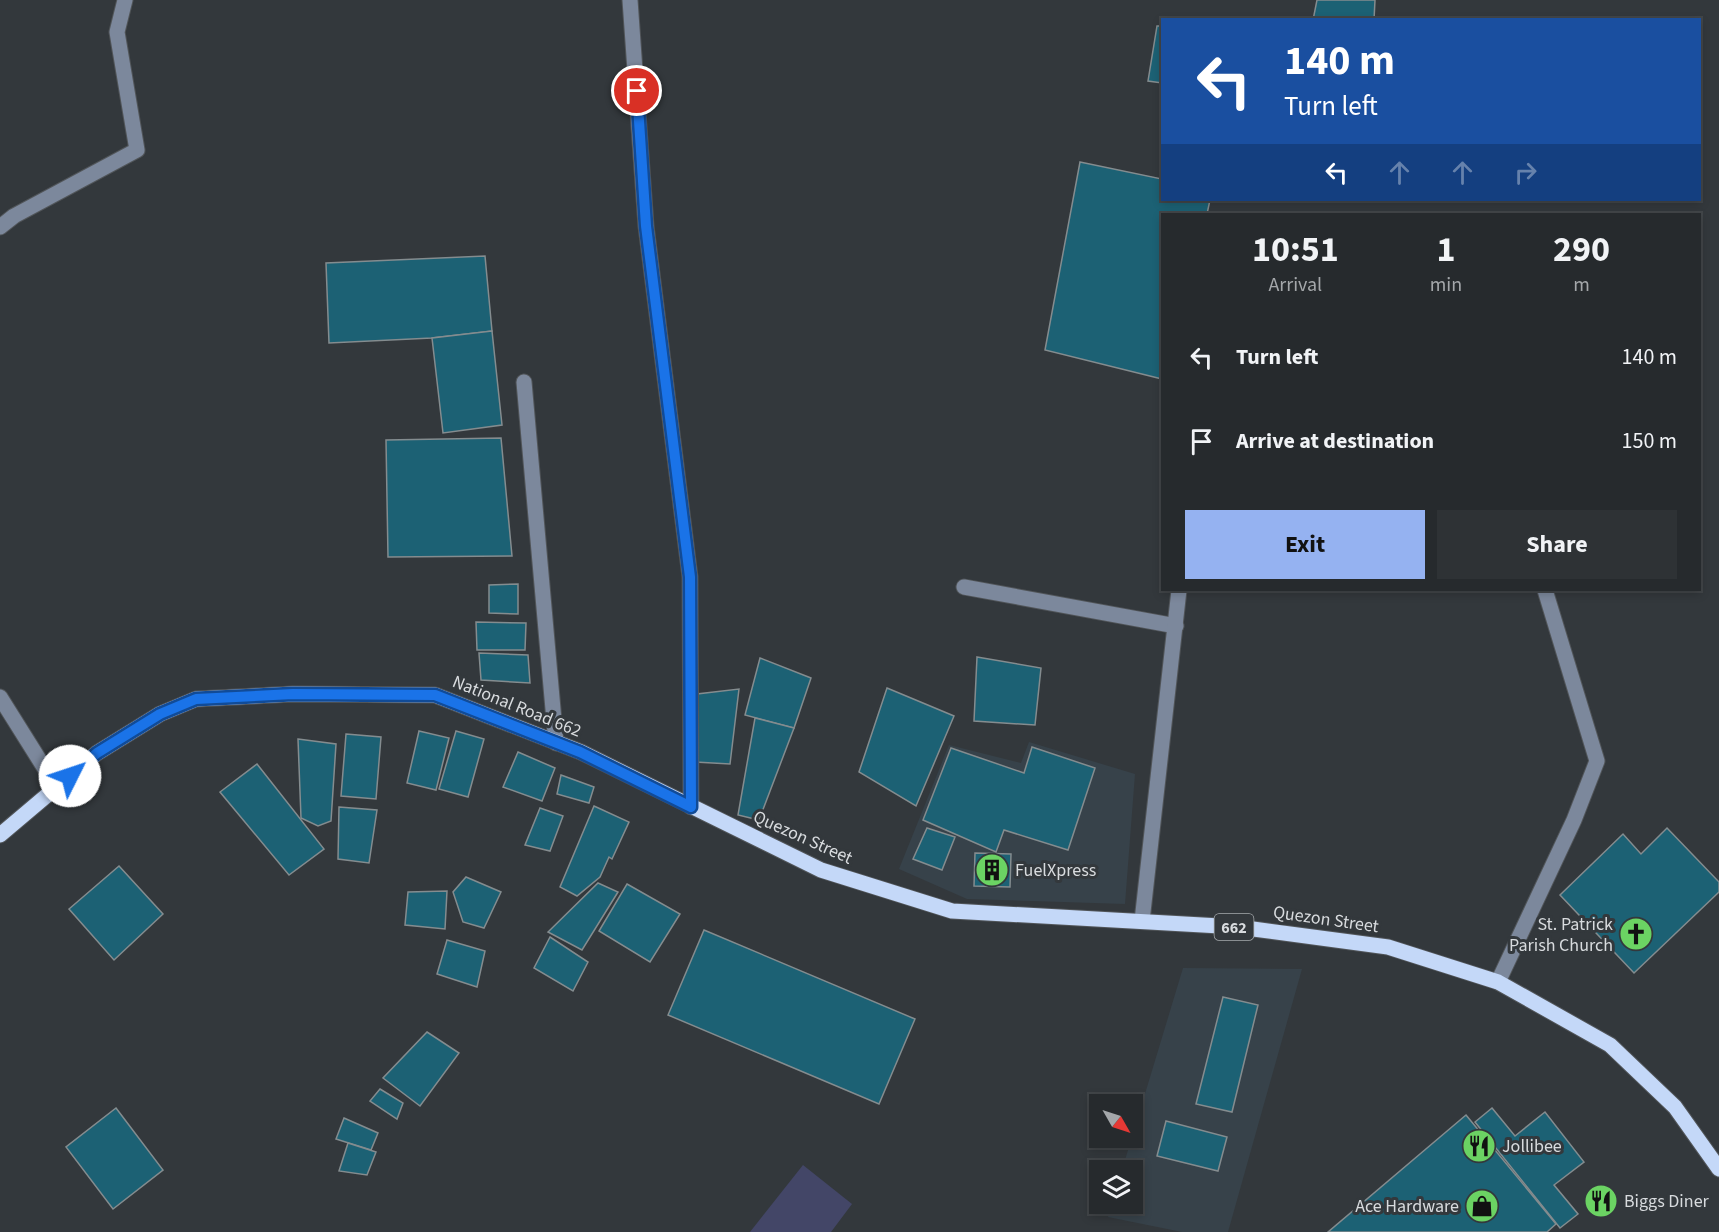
<!DOCTYPE html>
<html lang="en">
<head>
<meta charset="utf-8">
<style>
  body { margin:0; font-family:"Source Sans 3",sans-serif; background:#2e3235; color:#f1f3f6; height:100vh; display:flex; flex-direction:column; font-size:22px; white-space:nowrap }
  * { box-sizing:border-box; margin:0 }
  p { font-size:20px; color:#a4a7aa }
  .icon { flex:none; width:33px; height:33px; fill:none; stroke:currentColor; stroke-width:2; stroke-linecap:round; stroke-linejoin:round }
  .map { position:relative; flex:1; overflow:hidden }
  .drawer { position:absolute; left:1161px; top:213px; width:540px; height:378px; display:flex; flex-direction:column; background:#262a2d; border-radius:0px; box-shadow:0 3px 9px #0003,0 0 0 2px #424649 }
  .drawer>* { flex:none }
  .banner { position:absolute; left:1161px; top:18px; width:540px; height:183px; border-radius:0px; box-shadow:0 3px 9px #0003,0 0 0 2px #424649; background:#1a4fa0; color:#fff; overflow:hidden }
  .needle { width:39px; rotate:129deg }
  .buttons { position:absolute; left:1089px; top:1094px; display:grid; gap:12px }
  .buttons a { display:grid; place-items:center; width:54px; height:54px; border-radius:0px; background:#262a2d; box-shadow:0 3px 9px #0003,0 0 0 2px #424649; font-size:30px }
  .pin { position:absolute; display:grid; place-items:center; width:51px; height:51px; color:#fff; margin:-26px; border:3px solid #fff; border-radius:50%; box-shadow:0 2px 6px #0007 }
  .me { position:absolute; width:66px; margin:-33px; rotate:49deg; stroke-linejoin:round; filter:drop-shadow(0 0 4px #0008) }
  .turn { display:flex; align-items:center; gap:21px; height:126px; padding:0 24px; font-size:27px }
  .turn .icon { width:78px; height:78px; stroke-width:2.5 }
  .turn b { display:block; font-size:42px; line-height:51px }
  .lanes { display:flex; align-items:center; height:57px; padding:0 24px; background:#0003; justify-content:center; gap:30px; direction:ltr }
  .lanes .off { opacity:.35 }
  .eta { display:flex; justify-content:space-evenly; align-items:center; height:102px; text-align:center }
  .eta b { font-size:36px; font-weight:700; line-height:42px }
  .cta { display:flex; gap:12px; margin-top:auto; padding:12px 24px }
  .cta a { flex:1; height:69px; border-radius:0px; background:#95b2f1; color:#111; font-size:24px; font-weight:700; line-height:69px; text-align:center }
  .cta a+a { background:#2e3235; color:#f1f3f6 }
  ul { padding:0; list-style:none }
  li { display:flex; align-items:center; gap:18px; height:84px; padding:0 24px }
  li div { flex:1 }
  li b { display:block; font-size:22px }
  li em { font-style:normal }
  .map>svg:first-child { display:block }
  .built { fill:#37424a }
  .green { fill:#434667 }
  .building { fill:#1c6174; stroke:#848c8f; stroke-width:1.5 }
  .lines { fill:none; stroke-linecap:round; stroke-linejoin:round }
  .minor-casing { stroke:#515559; stroke-width:17 }
  .major-casing { stroke:#515559; stroke-width:17 }
  .minor { stroke:#7c889c; stroke-width:15 }
  .major { stroke:#c4d8f8; stroke-width:15 }
  .route-casing { stroke:#114b97; stroke-width:15 }
  .route { stroke:#1a73e8; stroke-width:10 }
  .labels { text-anchor:middle; stroke-width:6; stroke-linejoin:round; paint-order:stroke }
  .shield { fill:#33383c; stroke:#a6aaad; stroke-width:1.5 }
  .shield-label { font-size:16px; font-weight:bold; fill:#d8dbde }
  .street-label { font-size:18px; fill:#d8dbde; stroke:#33383c }
  .poi-label { font-size:18px; fill:#d8dbde; stroke:#33383c; text-anchor:start }
</style>
</head>
<body>
<div class="map">
<svg width="1719" height="1232" viewBox="0 0 1719 1232">
  <rect width="100%" height="100%" fill="#33383c"/>
  <g class="built">
    <path d="M1029,742L1135,774L1125,904L967,899L899,869L949,745L1021,763Z"/>
    <path d="M1183,968L1302,969L1228,1232H1182L1108,1217L1112,1203H1132V1170H1122Z"/>
  </g>
  <path class="green" d="M803,1165L852,1204L831,1232H750Z"/>
  <g class="building">
    <path d="M1317,0H1375L1374,20H1313Z"/>
    <path d="M1157,26H1162V83L1148,81Z"/>
    <path d="M1080,162L1162,179V200H1210L1207,214H1162V379L1045,350Z"/>
    <path d="M485,256L492,331L432,338L329,343L326,263Z"/>
    <path d="M492,331L502,425L443,433L432,338Z"/>
    <path d="M501,438L512,556L388,557L386,440Z"/>
    <path d="M518,584V614L489,613V585Z"/>
    <path d="M476,622L526,623L525,650H477Z"/>
    <path d="M479,653L528,655L530,683L481,680Z"/>
    <path d="M977,657L1041,668L1035,725L974,721Z"/>
    <path d="M760,658L811,678L794,728L745,715Z"/>
    <path d="M887,688L954,716L916,806L859,772Z"/>
    <path d="M739,689L730,764L695,762L697,694Z"/>
    <path d="M755,718L794,728L759,820L738,815Z"/>
    <path d="M419,731L449,738L436,790L407,783Z"/>
    <path d="M456,731L484,739L468,797L439,789Z"/>
    <path d="M346,734L381,737L376,799L341,796Z"/>
    <path d="M298,739L336,744L331,821L318,826L301,818Z"/>
    <path d="M1032,747L1095,768L1068,850L1004,830L996,852L923,820L951,748L1024,773Z"/>
    <path d="M518,752L555,768L542,801L503,787Z"/>
    <path d="M257,764L324,849L289,875L220,792Z"/>
    <path d="M561,775L594,787L589,803L557,794Z"/>
    <path d="M594,806L629,822L612,859L609,857L600,877L577,896L560,887Z"/>
    <path d="M339,807L377,810L369,863L338,859Z"/>
    <path d="M540,808L563,816L550,851L525,845Z"/>
    <path d="M927,828L955,837L942,870L913,859Z"/>
    <path d="M1667,828L1719,882V892L1634,973L1560,895L1623,834L1641,854Z"/>
    <path d="M975,853L1011,854L1010,887L974,886Z"/>
    <path d="M119,866L163,914L114,960L69,909Z"/>
    <path d="M466,877L501,892L484,928L463,922L453,892Z"/>
    <path d="M598,883L618,892L582,950L548,932Z"/>
    <path d="M627,884L680,914L650,962L599,931Z"/>
    <path d="M447,891L445,929L405,925L408,892Z"/>
    <path d="M704,930L915,1019L879,1104L668,1015Z"/>
    <path d="M550,937L588,962L573,991L534,968Z"/>
    <path d="M447,940L485,951L477,987L437,974Z"/>
    <path d="M1223,997L1258,1005L1232,1112L1196,1104Z"/>
    <path d="M427,1032L459,1053L420,1106L383,1078Z"/>
    <path d="M380,1089L403,1103L397,1119L370,1101Z"/>
    <path d="M116,1108L163,1170L113,1209L66,1147Z"/>
    <path d="M1492,1108L1515,1136L1545,1112L1584,1162L1554,1185L1578,1214L1560,1228L1475,1122Z"/>
    <path d="M1466,1115L1556,1224L1547,1232H1328Z"/>
    <path d="M344,1118L378,1133L371,1150L336,1139Z"/>
    <path d="M1166,1121L1227,1137L1218,1171L1157,1156Z"/>
    <path d="M348,1143L376,1152L367,1175L339,1171Z"/>
  </g>
  <g class="lines">
    <g class="minor-casing">
      <g id="minor">
        <path d="M630,0L646,226L690,577L691,807"/>
        <path d="M0,227L14,216L137,150L117,32L125,0"/>
        <path d="M524,382L556,743"/>
        <path d="M964,587L1176,626"/>
        <path d="M0,697L57,788"/>
        <path d="M1142,921L1179,590"/>
        <path d="M1498,982L1574,820L1597,761L1545,590"/>
      </g>
    </g>
    <g class="major-casing">
      <path id="major" d="M0,835L97,753L160,714L196,699L293,694L435,695L581,752L821,870L952,911L1238,927L1388,947L1498,982L1610,1045L1675,1107L1719,1169"/>
    </g>
    <use href="#minor" class="minor"/>
    <use href="#major" class="major"/>
  </g>
  <g class="lines">
    <g class="route-casing">
      <path id="route" d="M70,776L97,753L160,714L196,699L293,694L435,695L580,752L691,807L690,577L646,226L637,91"/>
    </g>
    <use href="#route" class="route"/>
  </g>
  <defs>
    <g id="building-disc" transform="scale(1.725)"><circle r="9.5" fill="#6bd363" stroke="#33383c"/><path d="M-4-6H4V6H1V3H-1V6H-4ZM-2.5-4.3h1.7v1.8h-1.7ZM.8-4.3h1.7v1.8H.8ZM-2.5-1h1.7V.8h-1.7ZM.8-1h1.7V.8H.8Z" fill="#111"/></g>
    <g id="church-disc" transform="scale(1.725)"><circle r="9.5" fill="#6bd363" stroke="#33383c"/><path d="M-1.2-6h2.4v3.5h3.3v2.4h-3.3V6h-2.4V-.1h-3.3v-2.4h3.3Z" fill="#111"/></g>
    <g id="restaurant-disc" transform="scale(1.725)"><circle r="9.5" fill="#6bd363" stroke="#33383c"/><path d="M-5-6h1v4h1v-4h1v4h1v-4h1v5L-1.5 .5V6h-2V.5L-5-1ZM5-6V6H3V1.5H1.5Q1.5-4 5-6Z" fill="#111"/></g>
    <g id="shop-disc" transform="scale(1.725)"><circle r="9.5" fill="#6bd363" stroke="#33383c"/><path d="M-5-2.5h2.3a2.7 3.5 0 0 1 5.4 0H5L5.5 6h-11ZM-1.5-2.5h3a1.5 2.3 0 0 0-3 0Z" fill="#111"/></g>
  </defs>
  <g fill-rule="evenodd">
    <use href="#building-disc" x="992" y="870"/>
    <use href="#church-disc" x="1636" y="934"/>
    <use href="#restaurant-disc" x="1479" y="1146"/>
    <use href="#restaurant-disc" x="1601" y="1201"/>
    <use href="#shop-disc" x="1482" y="1206"/>
  </g>
  <g class="labels">
    <rect class="shield" x="1214.5" y="914" width="39" height="26" rx="4.5"/>
    <g class="shield-label">
      <text x="1234" y="933">662</text>
    </g>
    <g class="street-label">
      <text transform="translate(517 706) rotate(22)" y="6">National Road 662</text>
      <text transform="translate(803 837) rotate(24)" y="6">Quezon Street</text>
      <text transform="translate(1326 919) rotate(8)" y="6">Quezon Street</text>
    </g>
    <g class="poi-label">
      <text x="1015" y="876">FuelXpress</text>
      <text x="1613" y="930" text-anchor="end">St. Patrick<tspan x="1613" dy="21">Parish Church</tspan></text>
      <text x="1502" y="1152">Jollibee</text>
      <text x="1624" y="1207">Biggs Diner</text>
      <text x="1459" y="1212" text-anchor="end">Ace Hardware</text>
    </g>
  </g>
</svg>
<div class="buttons">
<a><svg class="needle" viewBox="-14 -14 28 28"><path d="M0-13l5 13h-10z" fill="#e53935"/><path d="M0 13l5-13h-10z" fill="#a4a7aa"/></svg></a>
<a><svg class="icon" aria-label="layers" viewBox="0 0 24 24"><path d="M12 4l9 5-9 5-9-5zM3 14l9 5 9-5"/></svg></a>
</div>
<div class="pin" style="left:637px;top:91px;background:#d93025"><svg class="icon" aria-label="arrive" viewBox="0 0 24 24"><path d="M6 21V4h12l-3 4 3 4H6"/></svg></div>
<svg class="me" style="left:70px;top:776px" viewBox="-20 -20 40 40"><circle r="19" fill="#fff"/><path d="M0-13L10 11 0 6-10 11z" fill="#1a73e8"/></svg>
<div class="banner">
<div class="turn"><svg class="icon" aria-label="left" viewBox="0 0 24 24"><path d="M17 20v-9H6M10 6l-5 5 5 5"/></svg><div><b>140 m</b>Turn left</div></div>
<div class="lanes"><svg class="icon" aria-label="left" viewBox="0 0 24 24"><path d="M17 20v-9H6M10 6l-5 5 5 5"/></svg><svg class="icon off" aria-label="ahead" viewBox="0 0 24 24"><path d="M12 20V5M6 11l6-6 6 6"/></svg><svg class="icon off" aria-label="ahead" viewBox="0 0 24 24"><path d="M12 20V5M6 11l6-6 6 6"/></svg><svg class="icon off" aria-label="right" viewBox="0 0 24 24"><path d="M7 20v-9h11M14 6l5 5-5 5"/></svg></div>
</div>
<section class="drawer">
<div class="eta">
<div><b>10:51</b><p>Arrival</p></div>
<div><b>1</b><p>min</p></div>
<div><b>290</b><p>m</p></div>
</div>
<ul>
<li><svg class="icon" aria-label="left" viewBox="0 0 24 24"><path d="M17 20v-9H6M10 6l-5 5 5 5"/></svg><div><b>Turn left</b></div><em>140 m</em></li>
<li><svg class="icon" aria-label="arrive" viewBox="0 0 24 24"><path d="M6 21V4h12l-3 4 3 4H6"/></svg><div><b>Arrive at destination</b></div><em>150 m</em></li>
</ul>
<div class="cta"><a>Exit</a><a>Share</a></div>
</section>
</div>
</body>
</html>
